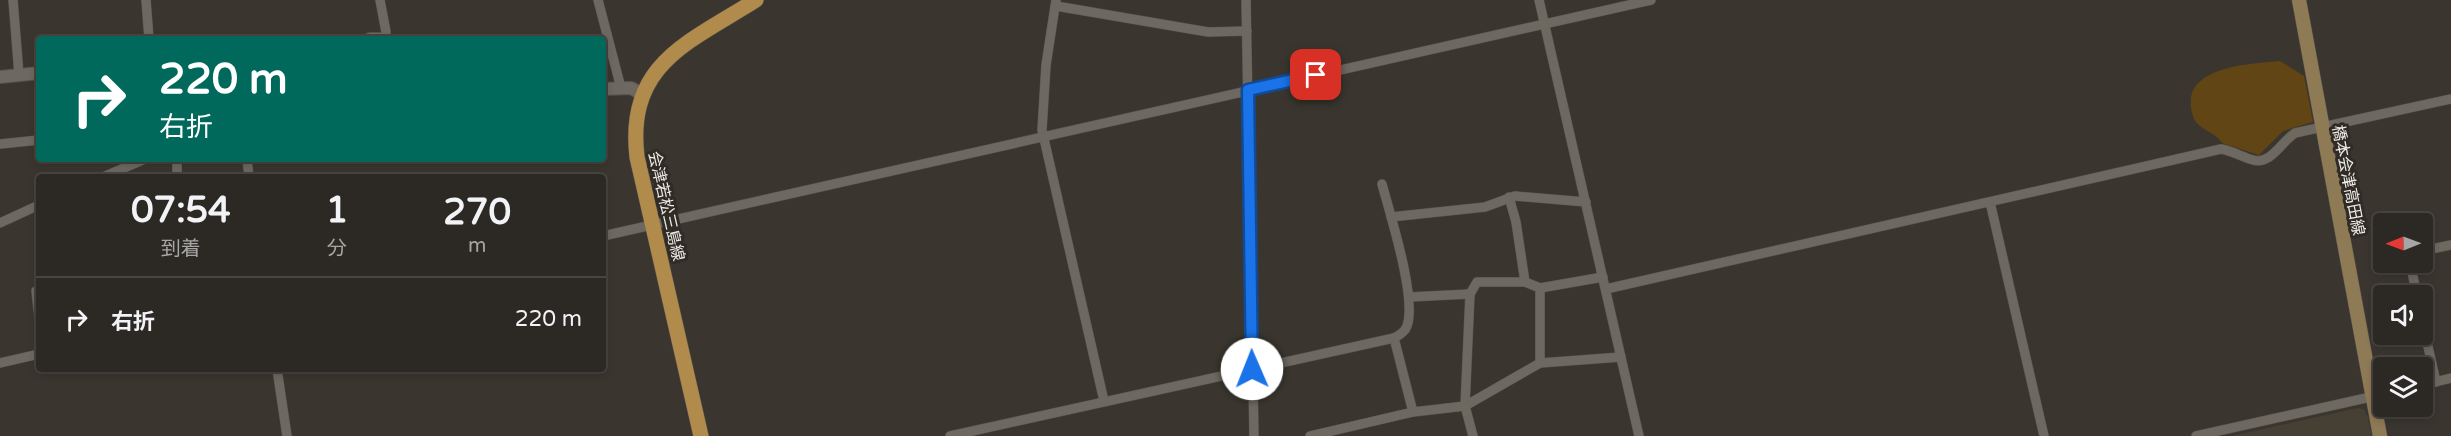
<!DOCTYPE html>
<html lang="ja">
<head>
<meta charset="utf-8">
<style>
  body { margin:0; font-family:"Varela Round","Noto Sans JP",sans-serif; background:#383430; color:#f1f3f6; height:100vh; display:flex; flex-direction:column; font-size:22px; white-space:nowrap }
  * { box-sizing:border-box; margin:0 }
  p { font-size:20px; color:#a6a6a6 }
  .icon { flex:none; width:33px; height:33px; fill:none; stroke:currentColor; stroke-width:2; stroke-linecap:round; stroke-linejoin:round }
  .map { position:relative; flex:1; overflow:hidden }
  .side { position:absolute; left:36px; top:174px; width:570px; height:198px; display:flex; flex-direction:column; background:#2c2823; border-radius:6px; box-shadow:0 3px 9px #0003,0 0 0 2px #484441 }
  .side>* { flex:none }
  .guide { position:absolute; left:36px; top:36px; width:570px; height:126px; border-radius:6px; box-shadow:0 3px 9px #0003,0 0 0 2px #484441; background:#00695c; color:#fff; overflow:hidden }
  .needle { width:39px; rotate:269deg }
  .controls { position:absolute; left:2373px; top:213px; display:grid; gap:12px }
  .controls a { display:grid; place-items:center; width:60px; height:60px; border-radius:6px; background:#2c2823; box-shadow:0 3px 9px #0003,0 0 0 2px #484441; font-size:30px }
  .pin { position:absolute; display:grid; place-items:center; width:51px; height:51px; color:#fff; margin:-26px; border-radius:12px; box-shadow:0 3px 9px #0006 }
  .me { position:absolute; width:66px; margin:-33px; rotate:359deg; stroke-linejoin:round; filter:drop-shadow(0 0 4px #0008) }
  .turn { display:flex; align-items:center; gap:21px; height:126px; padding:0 24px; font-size:27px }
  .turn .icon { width:78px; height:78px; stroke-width:2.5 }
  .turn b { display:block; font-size:42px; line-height:51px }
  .eta { display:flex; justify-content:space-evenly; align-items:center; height:102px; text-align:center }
  .eta b { font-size:36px; font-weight:800; line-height:42px }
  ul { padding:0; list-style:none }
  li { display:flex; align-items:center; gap:18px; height:84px; padding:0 24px; border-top:2px solid #484441 }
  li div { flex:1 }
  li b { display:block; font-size:22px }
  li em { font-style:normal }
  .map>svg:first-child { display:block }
  .built { fill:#463f33 }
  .green { fill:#614514 }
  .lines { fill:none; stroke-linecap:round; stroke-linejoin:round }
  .minor-casing { stroke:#57534d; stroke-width:10 }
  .tertiary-casing { stroke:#57534d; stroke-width:14 }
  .secondary-casing { stroke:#57534d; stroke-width:15 }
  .primary-casing { stroke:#57534d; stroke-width:16 }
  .minor { stroke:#6d6860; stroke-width:9 }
  .tertiary { stroke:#6d6860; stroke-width:12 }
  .secondary { stroke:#8f7a56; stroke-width:14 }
  .primary { stroke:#b18b4b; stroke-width:15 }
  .route-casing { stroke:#114b97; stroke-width:15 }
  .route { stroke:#1a73e8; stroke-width:10 }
  .labels { text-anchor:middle; stroke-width:6; stroke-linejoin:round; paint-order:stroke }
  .street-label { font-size:16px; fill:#efece8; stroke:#302c25 }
</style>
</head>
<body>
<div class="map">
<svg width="2451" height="436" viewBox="0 0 2451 436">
  <rect width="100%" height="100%" fill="#3a362f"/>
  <path class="built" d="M2358,408L2364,409L2368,417L2372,436H2232Z"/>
  <path class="green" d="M2280,61L2304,76L2313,122L2283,131L2259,155L2222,143C2215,131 2197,130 2193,116C2177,66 2249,64 2280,61Z"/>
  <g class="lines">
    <g class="minor-casing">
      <g id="minor">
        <path d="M13,0L19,75"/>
        <path d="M146,0L149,39"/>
        <path d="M380,0L386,32L385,39"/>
        <path d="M598,0L621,88"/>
        <path d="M1056,0L1046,65L1042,130L1104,401"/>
        <path d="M1246,0L1254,436"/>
        <path d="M1539,0L1639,436"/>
        <path d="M1056,6L1208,32L1247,31"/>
        <path d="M0,144L39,140"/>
        <path d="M247,159L249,177"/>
        <path d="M103,177L145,159"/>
        <path d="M177,177V159"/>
        <path d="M1509,197L1516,222L1525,282"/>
        <path d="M1990,202L2044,436"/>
        <path d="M1391,217L1485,207L1515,196L1586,202"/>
        <path d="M0,223L39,205"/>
        <path d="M603,236L1651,0"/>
        <path d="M2422,251L2451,245"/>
        <path d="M2410,262L2417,296"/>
        <path d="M1540,288L1603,277"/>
        <path d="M1606,289L2221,149C2233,151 2242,157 2253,160C2271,165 2281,142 2295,133L2451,99"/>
        <path d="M39,290L36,291L39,317"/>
        <path d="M1409,297L1470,294"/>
        <path d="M2422,320L2436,382"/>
        <path d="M1394,338L1413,412"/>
        <path d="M0,363L39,354"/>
        <path d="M239,369H243"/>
        <path d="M277,369L287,436"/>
        <path d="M2422,385L2451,378"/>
        <path d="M950,436L1394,338C1400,335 1405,332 1407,326C1417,298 1390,214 1382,184"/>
        <path d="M1310,436L1413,412L1465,406L1540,363L1621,357"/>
        <path d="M1473,436L1465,406L1470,294L1477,282H1525L1540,288V363"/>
        <path d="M2196,436L2384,394"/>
      </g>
    </g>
    <g class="tertiary-casing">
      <g id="tertiary">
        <path d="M370,39H381"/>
        <path d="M0,77L39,73"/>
        <path d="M603,89L631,88L642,94"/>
      </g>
    </g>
    <g class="secondary-casing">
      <path id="secondary" d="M2299,0L2380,436"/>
    </g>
    <g class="primary-casing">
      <path id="primary" d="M701,436L637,157C626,64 688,43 756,0"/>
    </g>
    <use href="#minor" class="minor"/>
    <use href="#tertiary" class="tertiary"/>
    <use href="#secondary" class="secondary"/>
    <use href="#primary" class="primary"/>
  </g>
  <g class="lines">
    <g class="route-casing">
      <path id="route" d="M1252,369L1248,90L1316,75"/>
    </g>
    <use href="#route" class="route"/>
  </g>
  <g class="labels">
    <g class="street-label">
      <text transform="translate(2349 180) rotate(79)" y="6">橋本会津高田線</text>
      <text transform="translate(667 206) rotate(77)" y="6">会津若松三島線</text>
    </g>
  </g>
</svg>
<div class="controls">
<a><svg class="needle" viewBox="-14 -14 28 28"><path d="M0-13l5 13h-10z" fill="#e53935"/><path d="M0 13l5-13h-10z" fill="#a6a6a6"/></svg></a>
<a><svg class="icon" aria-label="sound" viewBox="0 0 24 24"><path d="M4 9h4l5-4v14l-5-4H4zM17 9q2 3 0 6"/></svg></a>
<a><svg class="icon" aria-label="layers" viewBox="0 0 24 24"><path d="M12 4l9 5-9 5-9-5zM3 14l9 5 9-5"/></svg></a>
</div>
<div class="pin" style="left:1316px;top:75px;background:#d93025"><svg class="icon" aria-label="arrive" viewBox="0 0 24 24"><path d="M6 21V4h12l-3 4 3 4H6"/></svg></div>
<svg class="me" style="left:1252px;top:369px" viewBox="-20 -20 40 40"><circle r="19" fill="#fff"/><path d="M0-13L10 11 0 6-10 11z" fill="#1a73e8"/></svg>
<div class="guide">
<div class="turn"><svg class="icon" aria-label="right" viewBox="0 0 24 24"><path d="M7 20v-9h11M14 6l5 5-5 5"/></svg><div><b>220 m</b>右折</div></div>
</div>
<section class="side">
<div class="eta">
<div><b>07:54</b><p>到着</p></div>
<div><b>1</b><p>分</p></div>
<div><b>270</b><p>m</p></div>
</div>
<ul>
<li><svg class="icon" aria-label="right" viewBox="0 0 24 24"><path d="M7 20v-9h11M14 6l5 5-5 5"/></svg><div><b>右折</b></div><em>220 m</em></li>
</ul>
</section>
</div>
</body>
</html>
